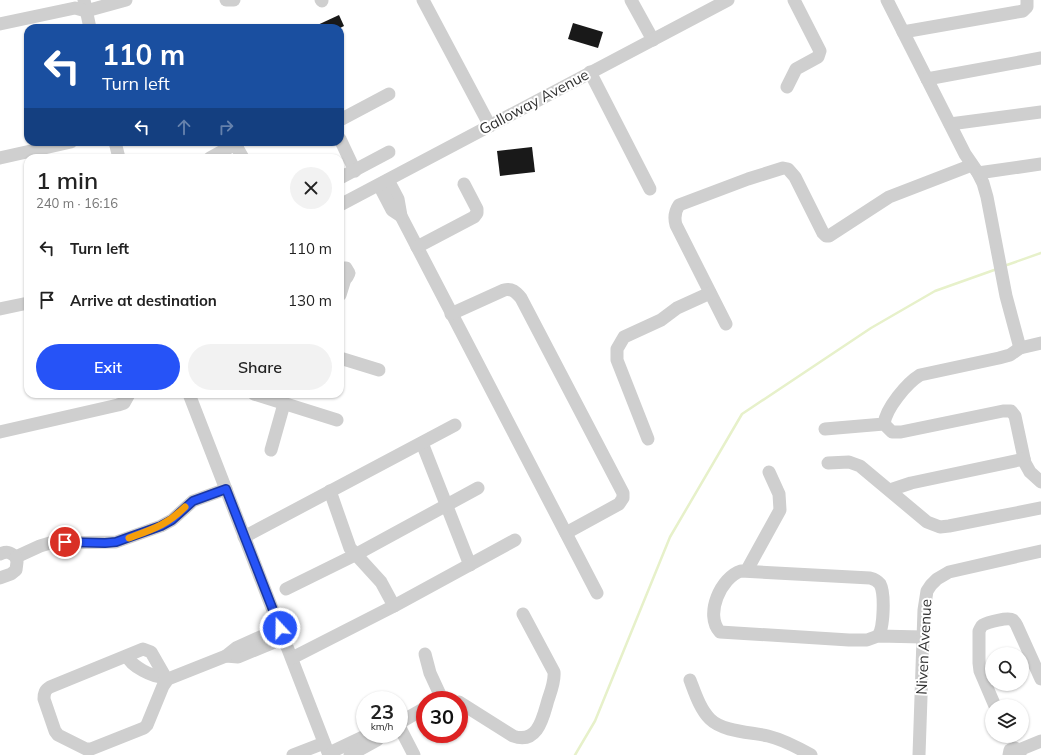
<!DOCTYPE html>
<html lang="en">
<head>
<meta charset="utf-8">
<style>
  body { margin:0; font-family:Mulish,sans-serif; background:#f2f2f2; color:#222; height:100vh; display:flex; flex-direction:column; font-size:15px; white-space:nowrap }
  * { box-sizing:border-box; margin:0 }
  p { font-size:13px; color:#767676 }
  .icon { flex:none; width:22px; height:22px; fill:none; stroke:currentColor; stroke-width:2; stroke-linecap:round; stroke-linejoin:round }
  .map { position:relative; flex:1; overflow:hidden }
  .sheet { position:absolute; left:24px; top:154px; width:320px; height:244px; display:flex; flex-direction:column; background:#fff; border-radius:12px; box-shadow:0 1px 3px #0004 }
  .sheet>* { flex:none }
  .banner { position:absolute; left:24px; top:24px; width:320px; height:122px; border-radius:12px; box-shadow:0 1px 3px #0004; background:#1a4fa0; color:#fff; overflow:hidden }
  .fabs { position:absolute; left:985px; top:647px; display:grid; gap:8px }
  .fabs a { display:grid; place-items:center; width:44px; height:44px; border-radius:50%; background:#fff; box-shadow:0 1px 3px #0004; font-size:20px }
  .speed { position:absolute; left:356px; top:691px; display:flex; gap:8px; font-size:20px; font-weight:700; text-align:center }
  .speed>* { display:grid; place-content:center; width:52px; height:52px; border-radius:50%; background:#fff; box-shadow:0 1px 3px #0004; line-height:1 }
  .speed small { font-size:10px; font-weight:400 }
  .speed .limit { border:6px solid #d22; background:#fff; color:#111 }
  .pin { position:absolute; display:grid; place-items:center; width:34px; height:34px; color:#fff; margin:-17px; border:2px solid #fff; border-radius:50%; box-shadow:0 1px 4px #0007 }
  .me { position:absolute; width:44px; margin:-22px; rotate:339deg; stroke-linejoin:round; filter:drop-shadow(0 0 3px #0008) }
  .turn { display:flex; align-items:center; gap:14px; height:84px; padding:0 12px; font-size:18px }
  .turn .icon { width:52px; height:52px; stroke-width:2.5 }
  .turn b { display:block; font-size:28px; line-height:34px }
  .lanes { display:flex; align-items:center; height:38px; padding:0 12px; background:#0003; justify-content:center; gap:20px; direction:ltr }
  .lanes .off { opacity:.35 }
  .round { display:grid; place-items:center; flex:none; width:42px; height:42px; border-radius:21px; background:#f2f2f2 }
  .headline { display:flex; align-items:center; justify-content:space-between; height:68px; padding:0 12px }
  h1 { font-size:24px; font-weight:600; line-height:30px }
  .button { display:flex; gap:8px; margin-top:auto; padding:8px 12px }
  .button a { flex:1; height:46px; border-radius:24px; background:#2653f7; color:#fff; font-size:16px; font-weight:600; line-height:46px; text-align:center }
  .button a+a { background:#f2f2f2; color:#222 }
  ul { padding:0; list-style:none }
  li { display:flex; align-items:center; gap:12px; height:52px; padding:0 12px }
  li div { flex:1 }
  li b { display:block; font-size:15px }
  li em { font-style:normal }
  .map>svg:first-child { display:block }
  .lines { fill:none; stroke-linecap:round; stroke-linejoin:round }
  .stream { stroke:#e7f1ca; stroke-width:2.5 }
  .building { fill:#191919 }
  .minor { stroke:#cfcfcf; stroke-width:13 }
  .route-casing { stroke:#1936a1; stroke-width:10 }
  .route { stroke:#2653f7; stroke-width:7 }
  .slow { stroke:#f59e0b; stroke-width:7 }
  .labels { text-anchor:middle; stroke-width:4; stroke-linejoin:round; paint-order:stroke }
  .street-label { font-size:15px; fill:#323232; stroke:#fff }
</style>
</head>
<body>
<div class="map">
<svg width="1041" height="755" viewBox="0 0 1041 755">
  <rect width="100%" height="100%" fill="#fff"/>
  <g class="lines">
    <g class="stream">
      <path d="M1004,266L1041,253"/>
      <path d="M575,755L595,721L670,537L742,414L871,328L935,291L997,269"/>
    </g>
  </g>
  <g class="building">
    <path d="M339,15L344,26L340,28H311Z"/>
    <path d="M573,23L603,32L598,48L568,39Z"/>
    <path d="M532,147L535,172L500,176L497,151Z"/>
  </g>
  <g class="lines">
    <g class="minor">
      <path d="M84,0L90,28"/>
      <path d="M226,0H234"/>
      <path d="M321,0L322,1"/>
      <path d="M423,0L490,126"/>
      <path d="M631,0L653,40"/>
      <path d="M887,0L965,154L978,173L983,183L987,197L1006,296L1020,348"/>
      <path d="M0,24L75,8L86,11L126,0"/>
      <path d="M903,32L1023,11L1027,7V0"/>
      <path d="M590,72L650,189"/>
      <path d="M927,79L1041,58"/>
      <path d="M787,87L796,69L818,57L820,51L794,0"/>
      <path d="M340,120L389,94"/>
      <path d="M950,124L1041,112"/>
      <path d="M340,139L355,171"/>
      <path d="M115,142L119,158"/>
      <path d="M235,144L243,158"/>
      <path d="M0,158L71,142"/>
      <path d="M210,158L239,142"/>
      <path d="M978,173L1041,164"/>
      <path d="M340,178L389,152"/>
      <path d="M388,180L398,199L401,216L597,593"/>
      <path d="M379,185L392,210L401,216"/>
      <path d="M340,205L728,0"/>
      <path d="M417,247L474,217L477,213V209L464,184"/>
      <path d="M340,268H346L349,273L347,277L342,279L340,278"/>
      <path d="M340,295L345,279"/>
      <path d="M0,309L28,303"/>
      <path d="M451,314L504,290C512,288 516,292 521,298L623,493V498L619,504L566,533"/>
      <path d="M726,324L676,225C674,218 675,211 679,205L748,179L783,168L788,169L795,177L823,233L826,236H829L889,197L972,165"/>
      <path d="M340,358L379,370"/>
      <path d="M189,394L329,755"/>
      <path d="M254,394L337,420"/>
      <path d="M884,424C886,408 907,383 920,375L999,358L1010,355L1020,348L1041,343"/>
      <path d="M825,429L884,424L892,432H901L1003,411H1011L1015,416L1025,463L1030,472L1041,482"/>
      <path d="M0,432L118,405L124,403L129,394"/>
      <path d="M648,439L617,360V349L624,337L661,320L677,308L710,293"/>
      <path d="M422,443L470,565"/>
      <path d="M271,450L284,404"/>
      <path d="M828,463L849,462L860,466L927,522L940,527L949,526L1041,508"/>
      <path d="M890,490L911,483L1024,459"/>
      <path d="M330,491L350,548L381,582L394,606"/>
      <path d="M244,537L455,425"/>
      <path d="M0,554C7,551 10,552 16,557L40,546L50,543L116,542L161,526L172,520L193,501L226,489"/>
      <path d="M747,570L780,510L779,494L769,472"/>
      <path d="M0,578L11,574L16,570L17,562L16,557"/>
      <path d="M286,589L355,555L478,488"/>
      <path d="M878,636C884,628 885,593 880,584C877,580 874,579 870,578L741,571C721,577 704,615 720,632L849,640H867L878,636L923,637"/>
      <path d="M425,654L430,673L442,699"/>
      <path d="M127,656C131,666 153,678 165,677"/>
      <path d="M226,656L238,657L284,638"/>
      <path d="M292,658L394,606L515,540"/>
      <path d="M167,680L151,652L143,649L50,687C45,690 44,693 44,699L55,731L58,735L86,749H91L144,728L147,725L163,686L168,679L226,656L236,648L280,628"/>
      <path d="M690,680C695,693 700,709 710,719C723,732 751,732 768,736C784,740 797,747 811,755"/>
      <path d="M459,702L513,736C538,745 543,717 548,700C551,691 555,681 554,672L523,614"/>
      <path d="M995,706L980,671L979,663V631C981,628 980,627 983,625C988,622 1008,617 1013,620C1014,621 1017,625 1017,626L1041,679"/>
      <path d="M399,723L425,708"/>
      <path d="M399,726L414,755"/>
      <path d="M1019,750L1041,741"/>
      <path d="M329,753L369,734"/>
      <path d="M293,755L324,743"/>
      <path d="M350,755L377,740L382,734"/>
      <path d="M919,755L924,610L927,591L931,585L937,579L949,572L1041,551"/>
      <path d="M1009,755L1010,750L1015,748L1019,750L1020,755"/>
    </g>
  </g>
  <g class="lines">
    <g class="route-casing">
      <path id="route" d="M65,542L105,543L116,542L127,538L161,526L172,520L193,501L226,489L280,628"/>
    </g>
    <use href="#route" class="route"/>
    <path class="slow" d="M129,538C153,529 167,525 185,507"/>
  </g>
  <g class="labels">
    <g class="street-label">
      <text transform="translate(534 102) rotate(-28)" y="5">Galloway Avenue</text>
      <text transform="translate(924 647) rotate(-87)" y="5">Niven Avenue</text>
    </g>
  </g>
</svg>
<div class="fabs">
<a><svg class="icon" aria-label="search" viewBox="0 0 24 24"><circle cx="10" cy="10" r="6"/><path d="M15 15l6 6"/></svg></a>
<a><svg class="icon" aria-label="layers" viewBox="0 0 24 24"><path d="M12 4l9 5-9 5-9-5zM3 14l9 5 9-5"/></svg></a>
</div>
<div class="speed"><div>23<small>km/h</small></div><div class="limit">30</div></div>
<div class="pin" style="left:65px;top:542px;background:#d93025"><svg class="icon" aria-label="arrive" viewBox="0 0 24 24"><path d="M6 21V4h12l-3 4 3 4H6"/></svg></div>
<svg class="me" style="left:280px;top:628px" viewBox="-20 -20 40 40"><circle r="17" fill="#2653f7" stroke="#fff" stroke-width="3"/><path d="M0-11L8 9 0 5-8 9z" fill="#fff"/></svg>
<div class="banner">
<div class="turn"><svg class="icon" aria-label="left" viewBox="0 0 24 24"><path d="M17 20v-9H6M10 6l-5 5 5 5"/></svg><div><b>110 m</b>Turn left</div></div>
<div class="lanes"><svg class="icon" aria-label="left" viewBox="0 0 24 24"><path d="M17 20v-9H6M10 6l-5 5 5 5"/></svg><svg class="icon off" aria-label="ahead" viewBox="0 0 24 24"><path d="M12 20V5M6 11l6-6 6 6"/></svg><svg class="icon off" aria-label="right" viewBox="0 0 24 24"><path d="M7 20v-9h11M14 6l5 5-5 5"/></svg></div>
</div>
<section class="sheet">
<div class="headline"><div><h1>1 min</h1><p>240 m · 16:16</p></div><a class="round"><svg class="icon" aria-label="close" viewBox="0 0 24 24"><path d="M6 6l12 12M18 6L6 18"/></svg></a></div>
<ul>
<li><svg class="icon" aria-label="left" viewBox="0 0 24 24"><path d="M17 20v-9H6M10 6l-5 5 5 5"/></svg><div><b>Turn left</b></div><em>110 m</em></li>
<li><svg class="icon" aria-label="arrive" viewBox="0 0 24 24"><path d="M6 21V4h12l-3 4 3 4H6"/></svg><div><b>Arrive at destination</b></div><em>130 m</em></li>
</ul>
<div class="button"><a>Exit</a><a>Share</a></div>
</section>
</div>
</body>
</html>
